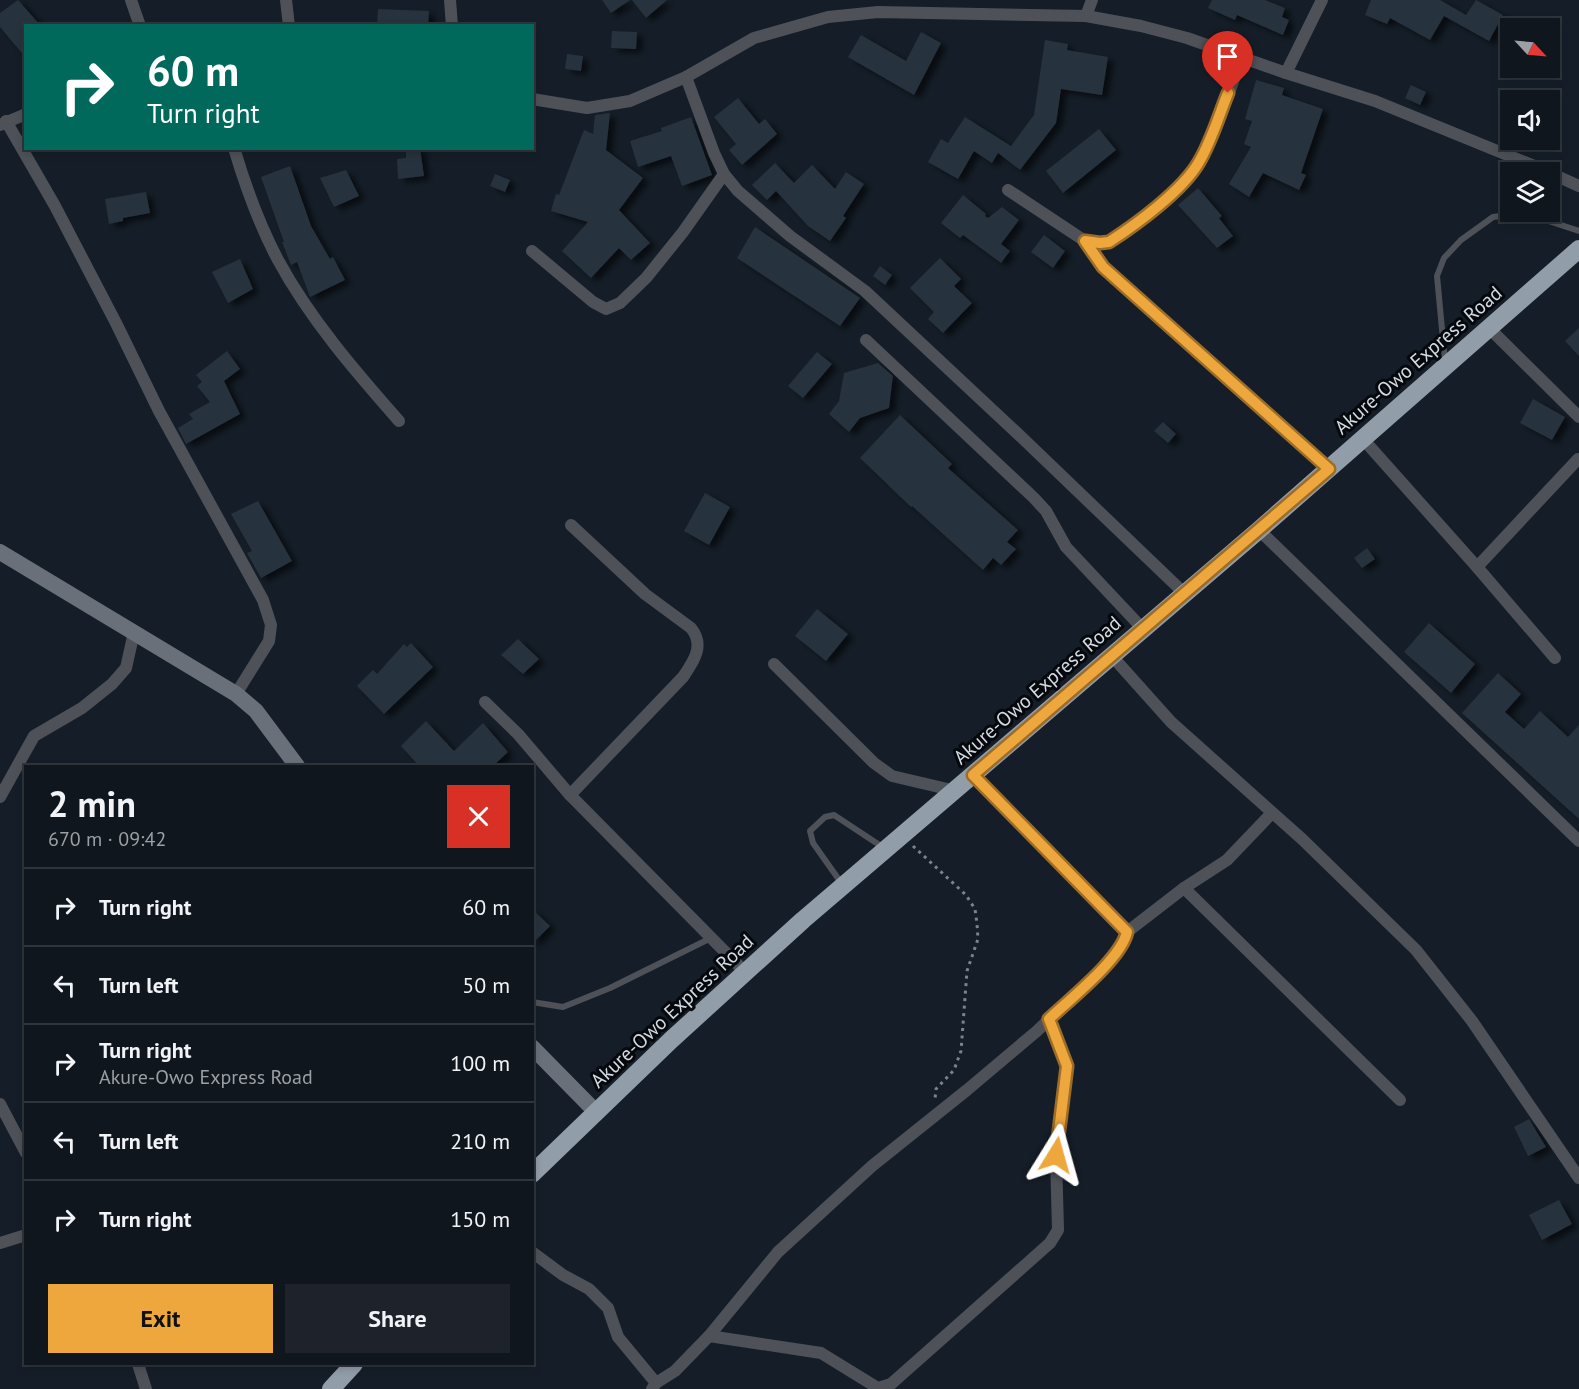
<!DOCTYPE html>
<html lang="en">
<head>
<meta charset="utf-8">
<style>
  body { margin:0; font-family:"PT Sans",sans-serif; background:#1e232b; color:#f1f3f6; height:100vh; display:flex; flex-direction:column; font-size:22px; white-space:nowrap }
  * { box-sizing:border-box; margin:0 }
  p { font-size:20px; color:#9c9fa4 }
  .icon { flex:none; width:33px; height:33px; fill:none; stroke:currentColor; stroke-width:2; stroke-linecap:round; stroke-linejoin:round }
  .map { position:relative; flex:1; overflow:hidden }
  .details { position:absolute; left:24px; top:765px; width:510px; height:600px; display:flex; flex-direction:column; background:#10161e; border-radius:0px; box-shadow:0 3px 9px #0003,0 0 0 2px #30353c }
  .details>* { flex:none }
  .top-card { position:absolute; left:24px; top:24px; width:510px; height:126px; border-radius:0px; box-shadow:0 3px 9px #0003,0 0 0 2px #30353c; background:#00695c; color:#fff; overflow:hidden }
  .needle { width:39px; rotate:116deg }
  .controls { position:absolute; left:1500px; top:18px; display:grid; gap:12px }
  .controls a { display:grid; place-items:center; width:60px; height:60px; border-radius:0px; background:#10161e; box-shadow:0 3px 9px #0003,0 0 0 2px #30353c; font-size:30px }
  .pin { position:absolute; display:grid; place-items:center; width:51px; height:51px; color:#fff; margin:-62px -26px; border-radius:50% 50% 50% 0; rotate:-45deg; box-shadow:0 0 6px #0007 }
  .pin .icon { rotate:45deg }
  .me { position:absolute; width:66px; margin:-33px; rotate:8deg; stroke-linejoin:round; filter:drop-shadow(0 0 4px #0008) }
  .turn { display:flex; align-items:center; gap:21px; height:126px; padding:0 24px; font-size:27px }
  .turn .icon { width:78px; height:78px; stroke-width:2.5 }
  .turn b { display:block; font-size:42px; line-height:51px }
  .round { display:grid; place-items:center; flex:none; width:63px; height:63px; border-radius:0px; background:#1e232b }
  .head { display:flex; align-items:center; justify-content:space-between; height:102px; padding:0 24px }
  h1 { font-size:36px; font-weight:800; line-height:45px }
  .primary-button { display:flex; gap:12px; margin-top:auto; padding:12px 24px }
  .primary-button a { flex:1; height:69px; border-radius:0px; background:#eea73d; color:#111; font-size:24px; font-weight:800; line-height:69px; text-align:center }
  .primary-button a+a { background:#1e232b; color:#f1f3f6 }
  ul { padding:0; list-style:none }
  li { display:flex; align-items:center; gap:18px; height:78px; padding:0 24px; border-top:2px solid #30353c }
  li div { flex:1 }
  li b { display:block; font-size:22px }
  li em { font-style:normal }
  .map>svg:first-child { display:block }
  .building { fill:#28313c; filter:url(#shadow) }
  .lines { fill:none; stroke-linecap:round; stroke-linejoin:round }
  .path { stroke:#7c838b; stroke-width:3; stroke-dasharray:3 4.5; stroke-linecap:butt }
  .lane { stroke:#4e5258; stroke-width:6 }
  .street { stroke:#4e5258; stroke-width:12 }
  .secondary { stroke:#697079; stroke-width:16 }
  .highway { stroke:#929daa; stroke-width:18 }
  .route-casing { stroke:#9b6d28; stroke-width:15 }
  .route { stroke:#eea73d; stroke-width:10 }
  .labels { text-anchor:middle; stroke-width:6; stroke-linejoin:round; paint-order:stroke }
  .street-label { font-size:20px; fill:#d4dae1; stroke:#05080c }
</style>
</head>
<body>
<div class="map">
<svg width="1579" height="1389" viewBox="0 0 1579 1389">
  <defs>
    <filter id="shadow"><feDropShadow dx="6" dy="4" stdDeviation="3" flood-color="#0009"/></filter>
  </defs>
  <rect width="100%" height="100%" fill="#151e28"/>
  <g class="building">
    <path d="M18,0L41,26H26V58L0,27V13Z"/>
    <path d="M602,0H630L611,13Z"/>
    <path d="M632,0H667L646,18Z"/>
    <path d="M1212,0H1265L1285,8L1282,17L1289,20L1283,35L1237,15L1235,20L1208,8Z"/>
    <path d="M1371,0H1440L1466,15L1476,0L1503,15L1489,41L1444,16L1430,40L1390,18L1387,24L1365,15Z"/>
    <path d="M378,9L429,11L428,26H377Z"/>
    <path d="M612,31L637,32L636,49L611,48Z"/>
    <path d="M921,32L941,43L914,95L848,57L861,35L906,61Z"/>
    <path d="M1045,40L1068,44L1067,50L1108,57L1102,95L1061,89L1056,123L1020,170L998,153L992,163L974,151L958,179L928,162L941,139L948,143L965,117L1011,146L1034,115Z"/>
    <path d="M567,54L583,56L581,71L565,69Z"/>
    <path d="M1256,80L1284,88L1282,95L1323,109L1301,173L1306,175L1299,190L1263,173L1249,197L1229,184L1251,147L1244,144L1252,121L1245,119Z"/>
    <path d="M1411,85L1426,92L1420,105L1405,98Z"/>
    <path d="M738,98L759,124L765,119L777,134L742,165L729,150L736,144L714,117Z"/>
    <path d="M610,113L606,150L643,178L619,210L650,243L631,260L619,248L591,278L562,251L588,222L551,211L556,194L559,195L584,130L593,134L595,115Z"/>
    <path d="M691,117L712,175L682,186L671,156L638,167L630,141L662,131L661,128Z"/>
    <path d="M1099,129L1116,150L1063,193L1046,171Z"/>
    <path d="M406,148H420L424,176L398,179L397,159L406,158Z"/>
    <path d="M775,163L794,183L812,165L835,189L846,172L864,184L843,216L846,218L830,241L808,226L776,191L767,200L752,185Z"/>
    <path d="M290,166L311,226L330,259L333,257L345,280L310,297L297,262L291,265L282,242H284L261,177Z"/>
    <path d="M346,170L359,196L334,207L320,178Z"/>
    <path d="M495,174L510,180L505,192L490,186Z"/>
    <path d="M1198,188L1222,216L1219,218L1233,236L1217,248L1178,205Z"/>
    <path d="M146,192L150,213L123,218V221L109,224L105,199Z"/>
    <path d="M963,195L986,214L985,216L988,218L1002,207L1019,220L1001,244L1010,251L1001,263L963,235L960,238L941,223Z"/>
    <path d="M755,227L860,298L840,326L737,258Z"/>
    <path d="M1044,235L1065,251L1053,268L1031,252Z"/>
    <path d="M940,258L961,279L954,286L972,303L943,333L928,319L934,312L910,288Z"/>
    <path d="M240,259L253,289L228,303L212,272Z"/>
    <path d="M880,266L892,275L885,285L873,276Z"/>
    <path d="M1579,328V356L1565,341Z"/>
    <path d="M227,351L240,369L224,381L240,414L186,444L178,428L193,419L189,414L210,402L197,386L202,382L196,375Z"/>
    <path d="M817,352L832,364L803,398L788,386Z"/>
    <path d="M878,363L893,376L889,408L860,418L849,432L829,414L839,401L844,373Z"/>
    <path d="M1533,399L1565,417L1552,440L1520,423Z"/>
    <path d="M900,415L952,464L948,468L1018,530L1007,542L1016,549L1001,565L993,558L983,570L912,506L911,507L860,458Z"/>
    <path d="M1163,422L1176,434L1168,443L1154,431Z"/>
    <path d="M705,493L730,507L709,545L684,531Z"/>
    <path d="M258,501L292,561L261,578L247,553L252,551L231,514Z"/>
    <path d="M1367,548L1375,559L1362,568L1354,558Z"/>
    <path d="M817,609L848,634L826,661L795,636Z"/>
    <path d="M1429,623L1475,664L1451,693L1404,652Z"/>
    <path d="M518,639L539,659L523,674L501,655Z"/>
    <path d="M411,643L433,667L384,714L357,686L373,670L377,674L404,644L407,647Z"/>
    <path d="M1498,673L1521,694L1505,712L1524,729L1540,711L1568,737L1579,725V819L1462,713Z"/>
    <path d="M426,721L454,751L483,723L508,752L493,766H419L401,746Z"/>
    <path d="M532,909L550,926L532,944Z"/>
    <path d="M1529,1119L1546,1147L1528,1156L1514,1127Z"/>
    <path d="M1559,1200L1572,1224L1542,1240L1529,1215Z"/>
  </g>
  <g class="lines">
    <path class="path" d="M913,846L966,895L975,909L977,924L978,939L967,971L961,1051L954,1070L936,1089L935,1099"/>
    <g class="lane">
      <path d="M1445,361L1437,276L1444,258L1461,240L1493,217L1514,214L1530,215L1579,231"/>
      <path d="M842,884L813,843L810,831L825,817L834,815L884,848"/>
      <path d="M532,1002L563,1007L610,988L711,938"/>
    </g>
    <g class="street">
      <path d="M131,0L140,26"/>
      <path d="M286,0L289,26"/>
      <path d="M450,0L452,26"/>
      <path d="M1086,16L1092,0"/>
      <path d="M1286,73L1322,0"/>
      <path d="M686,77L714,153L724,174L738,191L790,236L865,291L1017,433L1184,593"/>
      <path d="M532,99L587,108L630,101L686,77L754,38L828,17L878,12L1086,16L1141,26L1187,38L1286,73L1375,101L1549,172"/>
      <path d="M6,121L55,206L116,323L159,411L263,600L271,625L269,641L236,694"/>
      <path d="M0,125L26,114"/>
      <path d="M234,148C245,185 260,226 278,260C310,319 355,371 399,421"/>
      <path d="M1550,173L1579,186"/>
      <path d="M1008,190L1085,241L1100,243L1109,242C1139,223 1179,193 1198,163C1217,135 1229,90 1242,57"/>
      <path d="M1085,241L1103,267L1329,469"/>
      <path d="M532,251L593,302L606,309L620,303L646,278L683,232L724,174"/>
      <path d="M1489,328L1579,417"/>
      <path d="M866,340L1034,498L1046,511L1066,547L1142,628"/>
      <path d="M1363,439L1477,567L1578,459"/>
      <path d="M1259,530L1579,841"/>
      <path d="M1477,567L1555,658"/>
      <path d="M1111,655L1171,722L1302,839L1416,950L1472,1021L1579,1178"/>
      <path d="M774,664L874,763L892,776L956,791"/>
      <path d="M485,702L518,734L570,795L746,973"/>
      <path d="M570,795L683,677C694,661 705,645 691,628L645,594L571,525"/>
      <path d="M0,797L34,736L82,708L112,684L126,668L134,632"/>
      <path d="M1184,888L1400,1100"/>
      <path d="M1127,932L1184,888L1227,860L1272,813"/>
      <path d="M0,1104L26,1153"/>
      <path d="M0,1243L26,1235"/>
      <path d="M532,1252L563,1275L589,1289L608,1308L618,1337L656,1383"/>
      <path d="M709,1336L821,1353L878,1388L891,1384L1050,1243L1058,1230L1056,1155L1067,1066L1049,1019"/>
      <path d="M138,1364L146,1389"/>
      <path d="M652,1389L656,1383L675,1371L709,1336L778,1252L872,1166L967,1090L1037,1031L1101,970L1124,943L1127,932L973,775"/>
    </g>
    <g class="secondary">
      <path d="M0,552L236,694L256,711L297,766"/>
      <path d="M532,1047L596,1112"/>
    </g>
    <g class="highway">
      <path d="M532,1174L671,1040L803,920L1259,530L1579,249"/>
      <path d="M331,1389L354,1364"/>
    </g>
  </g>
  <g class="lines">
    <g class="route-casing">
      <path id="route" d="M1056,1155L1067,1066L1049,1019C1070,999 1121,959 1127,932L973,775L1329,469L1103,267L1085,241L1100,243L1109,242C1137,224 1183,190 1199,162C1212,140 1219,115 1228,93"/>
    </g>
    <use href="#route" class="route"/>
  </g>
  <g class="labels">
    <g class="street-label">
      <text transform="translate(1418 360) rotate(-41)" y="7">Akure-Owo Express Road</text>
      <text transform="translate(1037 690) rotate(-41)" y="7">Akure-Owo Express Road</text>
      <text transform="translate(672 1011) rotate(-43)" y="7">Akure-Owo Express Road</text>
    </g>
  </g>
</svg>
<div class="controls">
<a><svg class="needle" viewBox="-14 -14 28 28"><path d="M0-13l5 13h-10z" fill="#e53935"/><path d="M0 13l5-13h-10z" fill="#9c9fa4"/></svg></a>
<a><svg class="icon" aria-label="sound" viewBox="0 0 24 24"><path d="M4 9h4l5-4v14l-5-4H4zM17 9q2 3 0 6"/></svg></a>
<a><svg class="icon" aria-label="layers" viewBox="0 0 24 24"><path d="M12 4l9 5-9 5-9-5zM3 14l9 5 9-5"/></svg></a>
</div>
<div class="pin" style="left:1228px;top:93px;background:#d93025"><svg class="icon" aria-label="arrive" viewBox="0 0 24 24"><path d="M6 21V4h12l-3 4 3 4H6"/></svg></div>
<svg class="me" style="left:1056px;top:1155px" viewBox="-20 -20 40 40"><path d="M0-17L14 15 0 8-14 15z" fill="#eea73d" stroke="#fff" stroke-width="4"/></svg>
<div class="top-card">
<div class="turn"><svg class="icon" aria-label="right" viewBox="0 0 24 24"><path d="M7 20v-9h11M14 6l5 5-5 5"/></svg><div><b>60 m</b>Turn right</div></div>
</div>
<section class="details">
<div class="head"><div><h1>2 min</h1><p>670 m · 09:42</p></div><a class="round" style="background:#d93025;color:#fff"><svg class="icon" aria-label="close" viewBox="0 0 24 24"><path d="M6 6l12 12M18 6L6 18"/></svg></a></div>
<ul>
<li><svg class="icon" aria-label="right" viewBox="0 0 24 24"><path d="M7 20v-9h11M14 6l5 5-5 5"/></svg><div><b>Turn right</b></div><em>60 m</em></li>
<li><svg class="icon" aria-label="left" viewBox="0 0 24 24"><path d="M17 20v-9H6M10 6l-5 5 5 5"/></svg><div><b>Turn left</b></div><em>50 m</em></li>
<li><svg class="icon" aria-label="right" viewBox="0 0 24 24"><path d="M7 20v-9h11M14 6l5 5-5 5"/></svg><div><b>Turn right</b><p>Akure-Owo Express Road</p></div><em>100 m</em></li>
<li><svg class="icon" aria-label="left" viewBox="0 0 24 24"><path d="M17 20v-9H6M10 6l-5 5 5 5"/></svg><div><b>Turn left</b></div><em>210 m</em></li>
<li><svg class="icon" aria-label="right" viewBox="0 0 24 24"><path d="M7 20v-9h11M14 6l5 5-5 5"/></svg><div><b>Turn right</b></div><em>150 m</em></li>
</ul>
<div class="primary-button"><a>Exit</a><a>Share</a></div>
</section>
</div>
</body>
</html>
